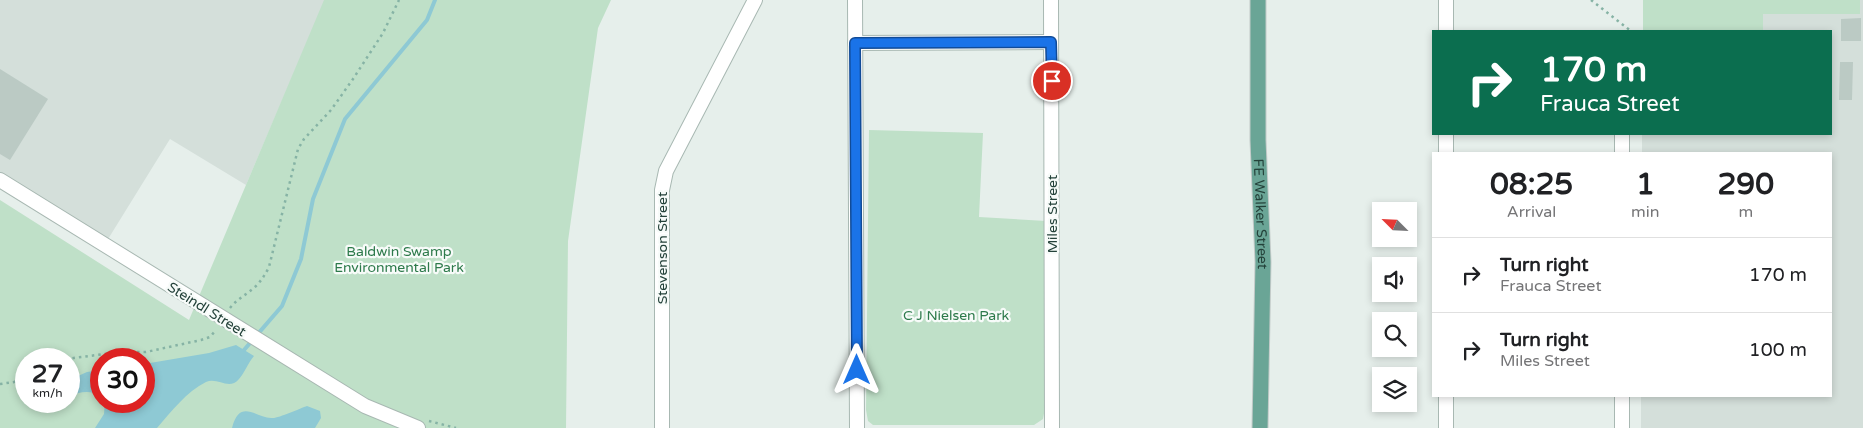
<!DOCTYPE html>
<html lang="en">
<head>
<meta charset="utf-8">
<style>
  body { margin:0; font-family:"Varela Round",sans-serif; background:#f6f6f6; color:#202124; height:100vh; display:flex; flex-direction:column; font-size:19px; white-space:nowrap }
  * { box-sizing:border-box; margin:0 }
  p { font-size:16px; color:#757577 }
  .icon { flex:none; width:28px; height:28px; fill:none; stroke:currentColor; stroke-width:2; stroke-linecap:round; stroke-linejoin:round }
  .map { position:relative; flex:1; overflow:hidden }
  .side { position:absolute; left:1432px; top:152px; width:400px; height:245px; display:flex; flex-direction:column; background:#fff; border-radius:0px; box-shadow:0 2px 8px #0003 }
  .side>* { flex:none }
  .banner { position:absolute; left:1432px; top:30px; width:400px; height:105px; border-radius:0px; box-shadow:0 2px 8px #0003; background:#0b6e4f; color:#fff; overflow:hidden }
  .needle { width:32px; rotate:294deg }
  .fabs { position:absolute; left:1372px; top:202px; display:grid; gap:10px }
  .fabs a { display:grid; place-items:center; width:45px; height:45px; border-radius:0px; background:#fff; box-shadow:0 2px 8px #0003; font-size:25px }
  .speed { position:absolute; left:15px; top:348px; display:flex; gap:10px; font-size:25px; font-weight:700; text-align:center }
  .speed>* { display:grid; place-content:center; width:65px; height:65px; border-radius:50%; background:#fff; box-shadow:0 2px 8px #0003; line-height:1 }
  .speed small { font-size:12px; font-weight:400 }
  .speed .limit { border:8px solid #d22; background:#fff; color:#111 }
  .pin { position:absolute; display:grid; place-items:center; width:42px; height:42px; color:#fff; margin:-21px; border:2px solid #fff; border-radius:50%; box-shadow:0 1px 5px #0007 }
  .me { position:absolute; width:55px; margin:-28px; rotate:0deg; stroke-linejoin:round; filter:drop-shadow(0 0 4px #0008) }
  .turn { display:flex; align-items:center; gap:18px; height:105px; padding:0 25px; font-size:22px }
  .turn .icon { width:65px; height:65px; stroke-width:2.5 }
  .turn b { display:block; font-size:35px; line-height:42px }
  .eta { display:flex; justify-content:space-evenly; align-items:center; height:85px; text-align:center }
  .eta b { font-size:30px; font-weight:800; line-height:35px }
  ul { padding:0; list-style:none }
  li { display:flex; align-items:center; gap:15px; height:75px; padding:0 25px; border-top:1px solid #e0e0e0 }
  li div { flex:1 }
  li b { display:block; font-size:19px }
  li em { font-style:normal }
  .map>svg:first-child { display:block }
  .built { fill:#d4dfda }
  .green { fill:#bfe0c8; fill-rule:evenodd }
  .water { fill:#8ec9d4 }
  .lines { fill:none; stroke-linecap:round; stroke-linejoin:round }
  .stream { stroke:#8ec9d4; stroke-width:4 }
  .building { fill:#bbcac4 }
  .minor-casing { stroke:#a8b8b2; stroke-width:16 }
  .major-casing { stroke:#c2cac8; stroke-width:17 }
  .path { stroke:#86b3a5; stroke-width:2.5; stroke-dasharray:2.5 4; stroke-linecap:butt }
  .minor { stroke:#fff; stroke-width:14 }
  .major { stroke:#6aa596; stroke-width:15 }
  .route-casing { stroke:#114b97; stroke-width:12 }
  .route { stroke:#1a73e8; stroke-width:9 }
  .labels { text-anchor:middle; stroke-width:4.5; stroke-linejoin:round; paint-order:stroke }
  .street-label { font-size:14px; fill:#24423a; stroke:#f7fbf9 }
  .park-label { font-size:14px; fill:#2d7a4b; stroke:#f7fbf9 }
</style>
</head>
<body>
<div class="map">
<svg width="1863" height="428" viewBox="0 0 1863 428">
  <rect width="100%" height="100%" fill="#e6efeb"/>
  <g class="built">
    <path d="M0,0H325L246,185L170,139L105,244L0,179Z"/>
    <path d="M1643,0H1863V428H1641V396H1831V154H1642V134H1831V31H1643Z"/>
  </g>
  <g class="green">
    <path d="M324,0H611L598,28L568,241L566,428H0V200L189,320ZM26,359H69V401H26ZM101,359H144V401H101Z"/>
    <path d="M1643,0H1860V14H1763V31H1643Z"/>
    <path d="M869,130L983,133L979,217L1046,221L1045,408L1043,419L1034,425H873L868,421L866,410Z"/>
  </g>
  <g class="water">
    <path d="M236,345L254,356C248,363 244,374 239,379C229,391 218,377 206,382C187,391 171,412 157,428H95L104,414L105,401H144V364L209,353Z"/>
    <path d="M101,370V397C92,389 79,392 69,396V380L87,372Z"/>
    <path d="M307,406L320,411L321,418L315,428H232C240,396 258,420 273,418C279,418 301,408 307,406Z"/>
  </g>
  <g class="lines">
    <path class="stream" d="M244,350L282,306L301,259L313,199L345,119L427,20L435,0"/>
  </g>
  <g class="building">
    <path d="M1861,18V41H1841V19Z"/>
    <path d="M1840,62H1853L1852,100H1839Z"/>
    <path d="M0,69L48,99L10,160L0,154Z"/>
  </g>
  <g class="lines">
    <g class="minor-casing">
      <g id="minor">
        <path d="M855,0L857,428"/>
        <path d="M1051,0L1052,428"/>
        <path d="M1446,0V31"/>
        <path d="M855,43L1051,42"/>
        <path d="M1446,134V154"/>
        <path d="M1622,134V154"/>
        <path d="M0,180L365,406L418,428"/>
        <path d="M1446,396V428"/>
        <path d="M662,428V190L666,171L755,0"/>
        <path d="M1622,428V396"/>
      </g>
    </g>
    <g class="major-casing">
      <g id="major">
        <path id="s1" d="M1258,0V140L1263,262L1260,428"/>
      </g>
    </g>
    <g class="path">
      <path d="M1591,0L1631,31"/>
      <path d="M230,308C237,299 246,295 255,287C261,281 265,275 269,267L298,149L304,139L331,110L353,79L383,33L399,0"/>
      <path d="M66,359L120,352H146L201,340L210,337L216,330"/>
      <path d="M0,384L14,382L26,377"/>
      <path d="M429,421L456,428"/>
    </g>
    <use href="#minor" class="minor"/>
    <use href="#major" class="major"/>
  </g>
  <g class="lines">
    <g class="route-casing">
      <path id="route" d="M857,370L855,43L1051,42L1052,81"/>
    </g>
    <use href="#route" class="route"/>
  </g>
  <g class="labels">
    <g class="street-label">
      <text transform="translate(1052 214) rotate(-90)" y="5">Miles Street</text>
      <text dy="5" stroke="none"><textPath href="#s1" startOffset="214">FE Walker Street</textPath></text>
      <text transform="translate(662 248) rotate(-90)" y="5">Stevenson Street</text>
      <text transform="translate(207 309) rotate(32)" y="5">Steindl Street</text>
    </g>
    <g class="park-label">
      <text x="399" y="256">Baldwin Swamp<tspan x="399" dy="16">Environmental Park</tspan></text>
      <text x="956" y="320">C J Nielsen Park</text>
    </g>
  </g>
</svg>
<div class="fabs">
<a><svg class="needle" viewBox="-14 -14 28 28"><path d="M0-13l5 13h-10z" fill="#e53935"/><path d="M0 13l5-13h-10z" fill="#757577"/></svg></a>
<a><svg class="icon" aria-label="sound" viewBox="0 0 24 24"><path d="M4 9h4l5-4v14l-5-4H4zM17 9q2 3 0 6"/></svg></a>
<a><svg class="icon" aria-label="search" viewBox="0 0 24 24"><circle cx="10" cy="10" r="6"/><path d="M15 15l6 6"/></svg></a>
<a><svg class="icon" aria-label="layers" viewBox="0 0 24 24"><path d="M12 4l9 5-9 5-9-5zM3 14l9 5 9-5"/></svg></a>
</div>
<div class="speed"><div>27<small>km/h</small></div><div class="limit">30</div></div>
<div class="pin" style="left:1052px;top:81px;background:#d93025"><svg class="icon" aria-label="arrive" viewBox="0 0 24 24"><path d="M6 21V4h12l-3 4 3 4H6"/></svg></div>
<svg class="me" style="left:857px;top:370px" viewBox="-20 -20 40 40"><path d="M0-17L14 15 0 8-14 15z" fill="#1a73e8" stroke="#fff" stroke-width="4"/></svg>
<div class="banner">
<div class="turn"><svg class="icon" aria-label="right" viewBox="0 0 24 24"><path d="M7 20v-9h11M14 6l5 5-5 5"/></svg><div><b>170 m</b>Frauca Street</div></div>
</div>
<section class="side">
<div class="eta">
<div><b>08:25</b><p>Arrival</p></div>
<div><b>1</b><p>min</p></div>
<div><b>290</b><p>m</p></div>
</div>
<ul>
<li><svg class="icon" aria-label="right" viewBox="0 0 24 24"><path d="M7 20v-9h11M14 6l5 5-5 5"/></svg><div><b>Turn right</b><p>Frauca Street</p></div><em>170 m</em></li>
<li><svg class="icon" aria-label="right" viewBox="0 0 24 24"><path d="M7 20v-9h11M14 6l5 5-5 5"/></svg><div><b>Turn right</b><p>Miles Street</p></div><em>100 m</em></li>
</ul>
</section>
</div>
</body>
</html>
